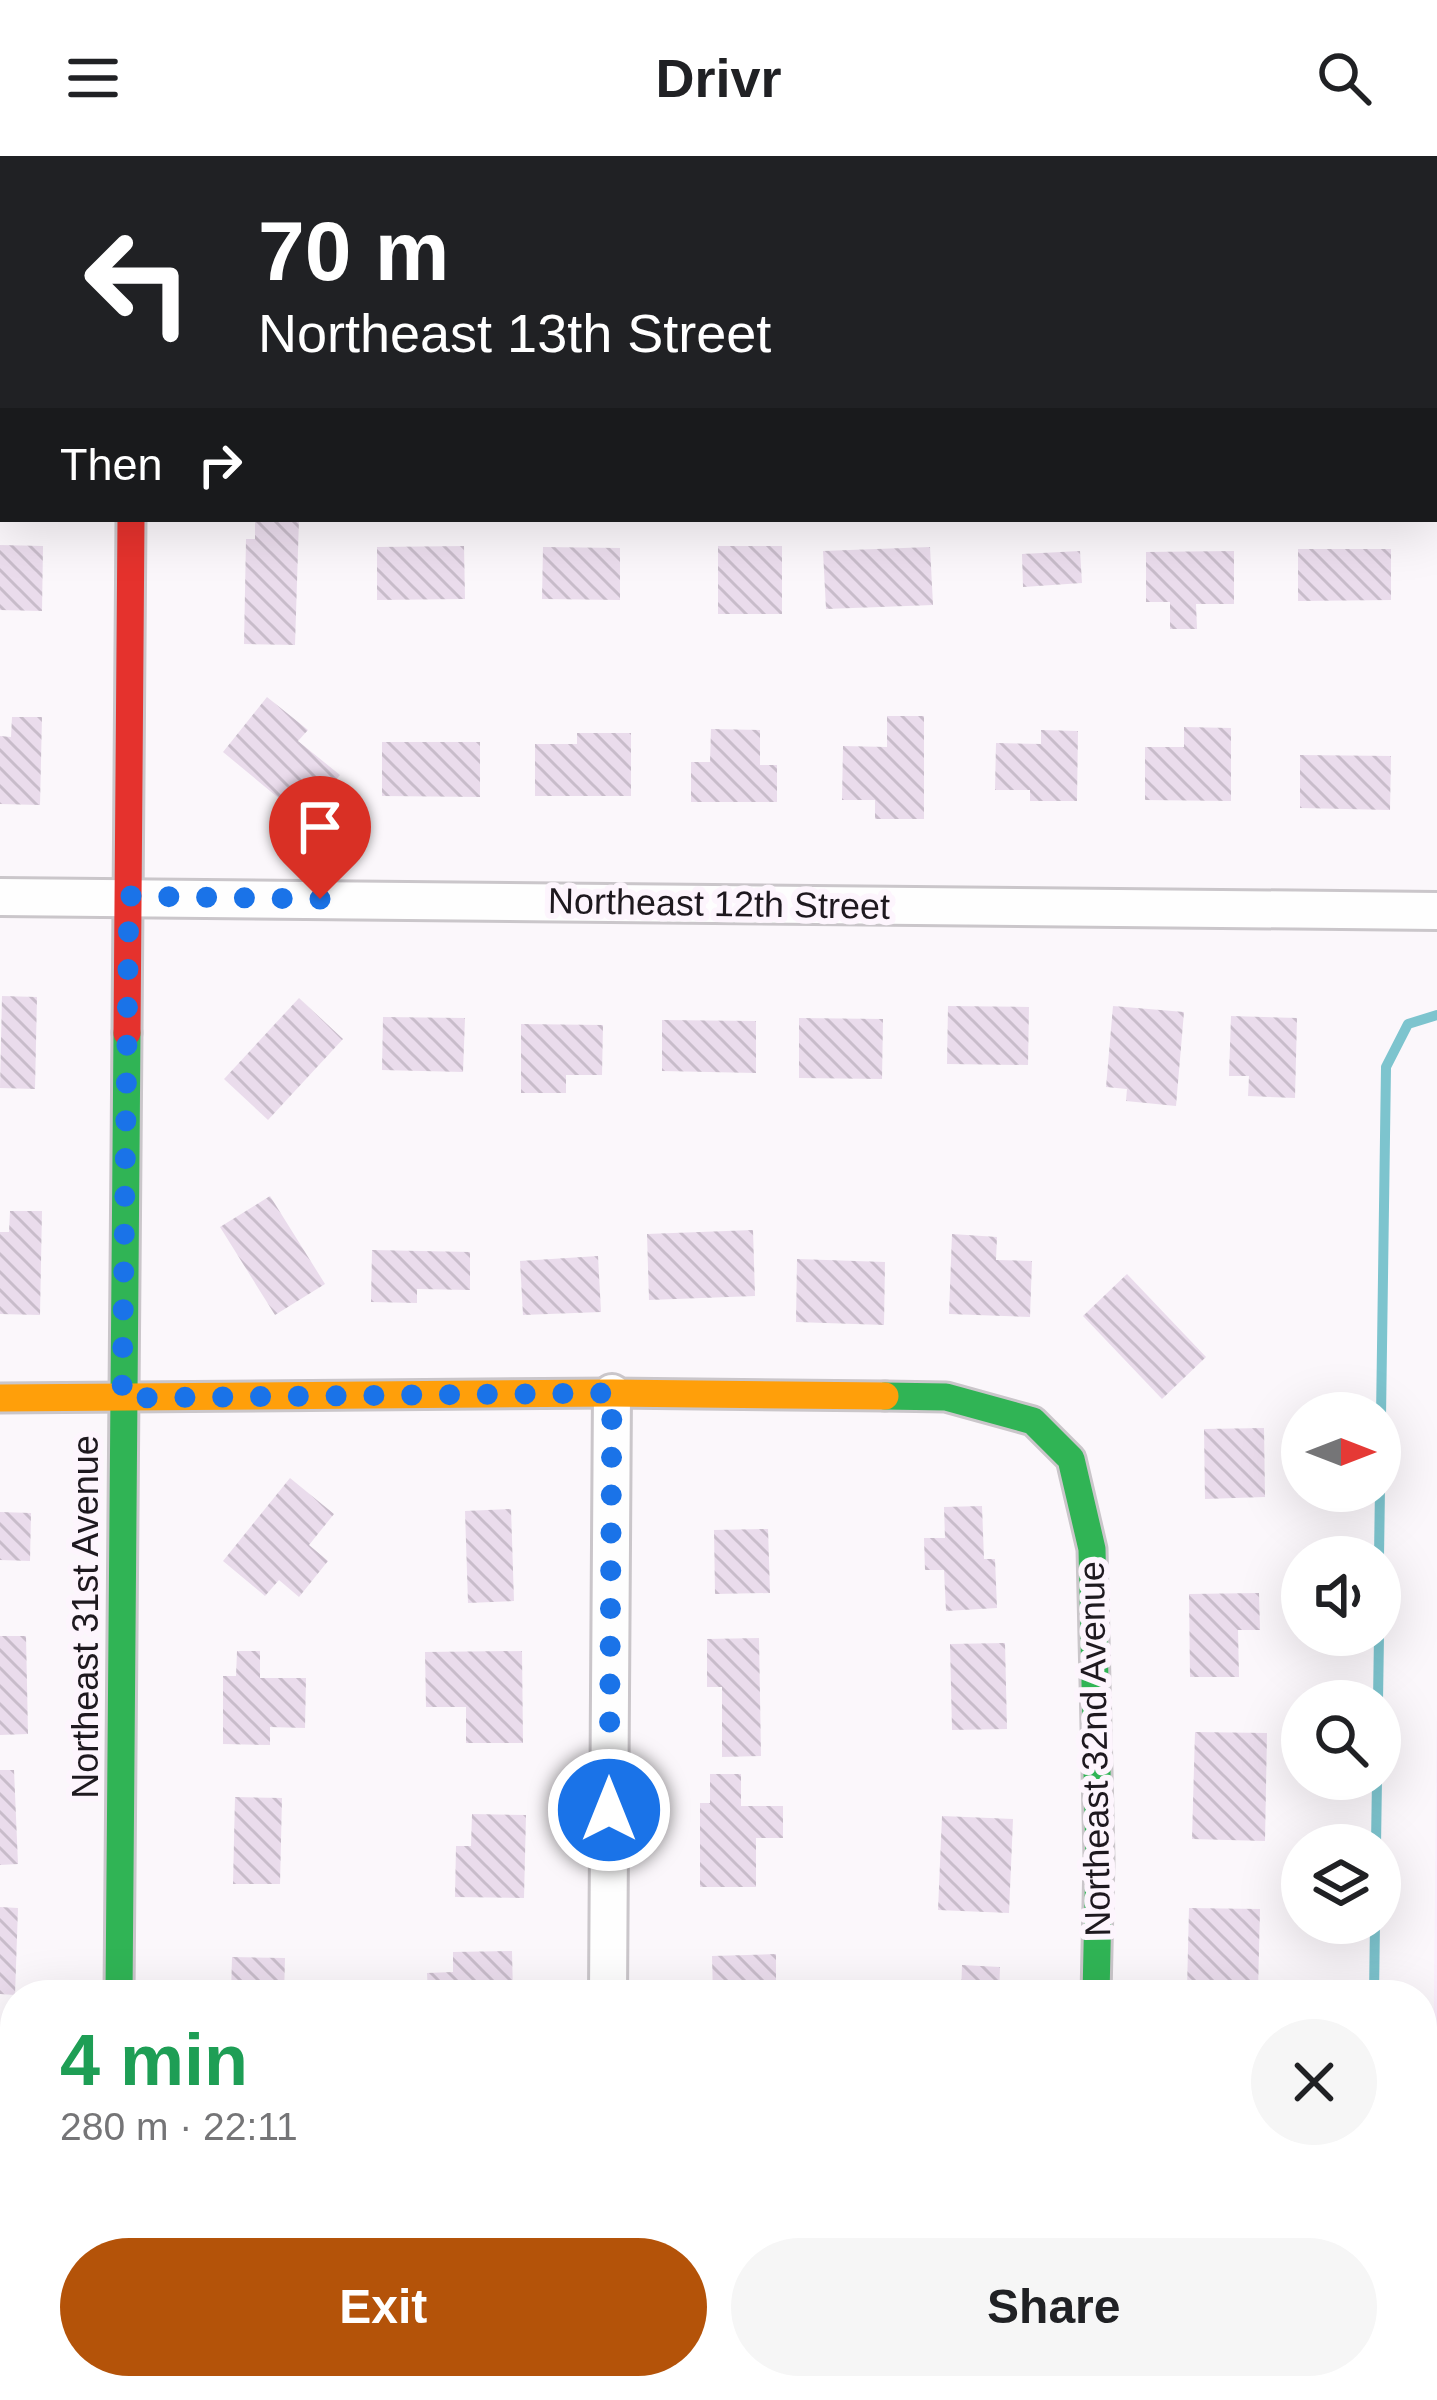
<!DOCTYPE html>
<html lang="en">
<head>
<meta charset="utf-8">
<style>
  body { margin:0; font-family:Arial,sans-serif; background:#f6f6f6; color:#202124; height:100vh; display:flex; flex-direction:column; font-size:45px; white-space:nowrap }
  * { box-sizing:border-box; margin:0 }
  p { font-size:39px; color:#757577 }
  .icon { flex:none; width:66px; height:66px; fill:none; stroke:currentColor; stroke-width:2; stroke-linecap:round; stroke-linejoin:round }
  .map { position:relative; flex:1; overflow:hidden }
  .details { position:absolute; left:0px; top:1824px; width:1437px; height:420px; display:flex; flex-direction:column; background:#fff; border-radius:48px 48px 0 0; box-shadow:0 12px 48px #0002 }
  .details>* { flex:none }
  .top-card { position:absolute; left:0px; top:0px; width:1437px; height:366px; box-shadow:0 12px 48px #0002; background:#202124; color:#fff; overflow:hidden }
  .needle { width:78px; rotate:90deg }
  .fabs { position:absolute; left:1281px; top:1236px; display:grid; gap:24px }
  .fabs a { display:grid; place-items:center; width:120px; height:120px; border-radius:50%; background:#fff; box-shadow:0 12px 48px #0002; font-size:60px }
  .pin { position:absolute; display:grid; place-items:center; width:102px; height:102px; color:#fff; margin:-123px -51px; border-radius:50% 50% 50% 0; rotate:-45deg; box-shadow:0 0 12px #0007 }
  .pin .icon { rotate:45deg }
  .me { position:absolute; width:132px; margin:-66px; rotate:0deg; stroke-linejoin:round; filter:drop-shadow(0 0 9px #0008) }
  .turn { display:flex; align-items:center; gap:42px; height:252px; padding:0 60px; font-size:54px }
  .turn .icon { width:156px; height:156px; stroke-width:2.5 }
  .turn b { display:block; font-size:84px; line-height:102px }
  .then { display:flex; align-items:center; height:114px; padding:0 60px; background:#0003; gap:24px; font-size:45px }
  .round { display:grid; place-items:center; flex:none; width:126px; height:126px; border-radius:63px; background:#f6f6f6 }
  .summary { display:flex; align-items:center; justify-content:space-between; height:204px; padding:0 60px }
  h1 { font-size:72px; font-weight:700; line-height:90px; color:#1e9e55 }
  .action { display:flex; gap:24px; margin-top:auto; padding:24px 60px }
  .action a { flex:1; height:138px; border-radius:72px; background:#b45309; color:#fff; font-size:48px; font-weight:700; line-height:138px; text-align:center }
  .action a+a { background:#f6f6f6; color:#202124 }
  header { display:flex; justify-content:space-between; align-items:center; height:156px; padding:0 60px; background:#fff; font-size:54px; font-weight:700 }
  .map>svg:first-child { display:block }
  .built { fill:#fbeefc }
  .forest { fill:url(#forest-firs) }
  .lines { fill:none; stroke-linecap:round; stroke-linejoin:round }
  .stream { stroke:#7dc4ce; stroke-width:10 }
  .building { fill:url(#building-back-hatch) }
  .street-casing { stroke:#cac6ca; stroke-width:42 }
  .fast-casing { stroke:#cac6ca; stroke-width:33 }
  .slow-casing { stroke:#cac6ca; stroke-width:33 }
  .jam-casing { stroke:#cac6ca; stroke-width:33 }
  .street { stroke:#fefefe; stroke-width:36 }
  .fast { stroke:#30b455; stroke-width:27 }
  .slow { stroke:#ff9f0a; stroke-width:27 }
  .jam { stroke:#e5322d; stroke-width:27 }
  .route { stroke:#1a73e8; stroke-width:21; stroke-dasharray:0 37.8 }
  .labels { text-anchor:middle; stroke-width:12; stroke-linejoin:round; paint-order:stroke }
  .street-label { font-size:36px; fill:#1e191f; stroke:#fdf5fd }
</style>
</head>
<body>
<header><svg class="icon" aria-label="menu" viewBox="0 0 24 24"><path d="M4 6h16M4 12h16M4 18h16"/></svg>Drivr<svg class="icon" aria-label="search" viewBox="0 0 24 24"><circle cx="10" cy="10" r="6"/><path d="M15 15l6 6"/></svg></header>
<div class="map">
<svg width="1437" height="2244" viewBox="0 0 1437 2244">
  <defs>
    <pattern id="forest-firs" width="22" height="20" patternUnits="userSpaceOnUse" patternTransform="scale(3)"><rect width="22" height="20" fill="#ace4cd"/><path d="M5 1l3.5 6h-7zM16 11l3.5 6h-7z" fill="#94c3b0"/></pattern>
    <pattern id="building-back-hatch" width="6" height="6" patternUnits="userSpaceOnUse" patternTransform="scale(3)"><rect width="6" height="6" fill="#eadcec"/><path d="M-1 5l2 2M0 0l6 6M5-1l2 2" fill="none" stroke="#c8bcca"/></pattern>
  </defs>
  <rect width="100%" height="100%" fill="#fbf7fb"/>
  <path class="built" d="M1437,1533V2244H1430Z"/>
  <path class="forest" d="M386,0H1437V58L1434,3Z"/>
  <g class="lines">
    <g class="stream">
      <path d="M1379,1401L1386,911L1408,868L1437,859"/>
      <path d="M1378,1545L1379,1479"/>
      <path d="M1376,1689L1377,1623"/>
      <path d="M1374,1839L1375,1767"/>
      <path d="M1369,2244V2229"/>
    </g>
  </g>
  <g class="building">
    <path d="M255,363H299L295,489L244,488L246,383H255Z"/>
    <path d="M0,389L43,390L42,455L0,454Z"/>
    <path d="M464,390L465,443L377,444V391Z"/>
    <rect x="718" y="390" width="64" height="68"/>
    <path d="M543,391L620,392V444L542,443Z"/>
    <path d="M930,391L933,449L826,453L823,395Z"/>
    <path d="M1298,393H1391V444L1298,445Z"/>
    <path d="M1080,395L1082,427L1023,431L1022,398Z"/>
    <path d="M1234,395V448H1196L1197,473H1170V446H1146V396Z"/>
    <path d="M267,541L308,574L298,585L340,619L304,663L223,596Z"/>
    <path d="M887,560H924V663H875V644H842L843,590L887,591Z"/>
    <path d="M12,561H42L40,649L0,648V580L11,581Z"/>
    <path d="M1184,571L1231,572V645L1145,644V591H1184Z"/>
    <path d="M711,573L760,574V609H777V646H691V606H710Z"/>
    <path d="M1041,574L1078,575L1077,645H1030V634H995L996,587L1041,588Z"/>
    <path d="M577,577H631V640H535V588H577Z"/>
    <path d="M382,586H480V641L382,640Z"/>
    <path d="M1300,599L1391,600L1390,654L1300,652Z"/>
    <path d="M2,840L37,841L35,933L0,932Z"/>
    <path d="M299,842L343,883L268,964L224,923Z"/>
    <path d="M948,850L1029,851L1028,909L947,908Z"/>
    <path d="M1113,850L1184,856L1176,950L1126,945L1127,933L1106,931Z"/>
    <path d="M1231,860L1297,862L1295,942L1248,940L1249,920H1229Z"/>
    <path d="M383,861L465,862L463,916L382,914Z"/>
    <path d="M799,862L883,863L882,923L799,922Z"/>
    <path d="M662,864L756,865V917L662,915Z"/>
    <path d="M521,868L603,869L602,919H566V937H521Z"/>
    <path d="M270,1040L325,1128L275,1159L220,1071Z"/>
    <path d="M10,1055H42L40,1159L0,1158V1076H9Z"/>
    <path d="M753,1074L755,1140L649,1144L647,1078Z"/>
    <path d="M952,1078L997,1081L996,1104L1032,1105L1030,1161L949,1158Z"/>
    <path d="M372,1094L470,1096V1134L417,1133V1147L371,1146Z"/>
    <path d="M598,1100L601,1156L523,1159L520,1105Z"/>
    <path d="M797,1103L885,1106L884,1169L796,1166Z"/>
    <path d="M1127,1118L1206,1201L1162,1243L1083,1160Z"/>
    <path d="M1264,1272L1265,1341L1205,1343L1204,1273Z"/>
    <path d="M290,1322L334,1358L309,1389L328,1405L299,1441L279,1424L265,1440L223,1405Z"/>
    <path d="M982,1350L984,1403H995L997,1452L946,1455L944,1414H925L924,1382H945L944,1351Z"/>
    <path d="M511,1353L514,1445L468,1447L465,1355Z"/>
    <path d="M0,1356L31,1357L30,1405L0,1404Z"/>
    <path d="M768,1373L770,1437L715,1438L714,1374Z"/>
    <path d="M1259,1437L1260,1474H1238L1239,1521H1190L1189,1438Z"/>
    <path d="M0,1480H26L28,1578L0,1579Z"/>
    <path d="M759,1482L761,1600L722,1601V1531H707V1483Z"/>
    <path d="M1005,1487L1007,1573L952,1574L950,1488Z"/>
    <path d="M237,1495H260V1522H306L305,1572L270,1571V1589L223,1588V1520H236Z"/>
    <path d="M522,1495L523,1587H466V1551H426L425,1496Z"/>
    <path d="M1195,1576L1267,1577L1265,1685L1192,1683Z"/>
    <path d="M0,1614H14L18,1708L0,1709Z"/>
    <path d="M710,1618H741V1650H783V1682H756V1731H700V1647H710Z"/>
    <path d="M235,1641L282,1642L280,1728H233Z"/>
    <path d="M472,1658L526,1659L524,1742L455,1741L456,1690H471Z"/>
    <path d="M942,1660L1013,1663L1009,1757L938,1754Z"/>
    <path d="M0,1751L18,1752L15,1839L0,1838Z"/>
    <path d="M1189,1752L1260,1753L1258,1835L1187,1833Z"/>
    <path d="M512,1795L513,1839H428L427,1817L453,1816V1796Z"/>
    <path d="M776,1798V1839H713L712,1800Z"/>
    <path d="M232,1801L285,1802L284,1839H231Z"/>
    <path d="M962,1809L1000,1811L999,1839H961Z"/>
    <rect x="0" y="1913" width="15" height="70"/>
    <path d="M0,2186L15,2188V2229H21L18,2244H0Z"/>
    <rect x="1182" y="2229" width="56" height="15"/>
  </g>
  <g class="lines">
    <g class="street-casing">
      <g id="street">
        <path d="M0,292H3"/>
        <path d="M1434,299H1437"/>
        <path d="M0,741L1437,755"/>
        <path d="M608,1839L612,1237"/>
        <path d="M605,2244V2229"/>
        <path d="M1093,2244V2229"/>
      </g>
    </g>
    <g class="fast-casing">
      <g id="fast">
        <path d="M885,1240L946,1241L1033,1265L1071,1303L1092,1393L1099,1703L1096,1839"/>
        <path d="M119,1839L127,877"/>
      </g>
    </g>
    <g class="slow-casing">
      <path id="slow" d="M0,1242L612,1237L885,1240"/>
    </g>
    <g class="jam-casing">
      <g id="jam">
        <path d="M135,0V3"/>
        <path d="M127,877L131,363"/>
        <path d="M117,2229V2244"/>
      </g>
    </g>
    <use href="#street" class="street"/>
    <use href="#fast" class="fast"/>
    <use href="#slow" class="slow"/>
    <use href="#jam" class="jam"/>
  </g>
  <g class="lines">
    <path class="route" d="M320,743L129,740L122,1242L612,1237L609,1654"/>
  </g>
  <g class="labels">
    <g class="street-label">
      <text transform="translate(719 747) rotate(1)" y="13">Northeast 12th Street</text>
      <text transform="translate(85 1461) rotate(-90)" y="13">Northeast 31st Avenue</text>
      <text transform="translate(1094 1593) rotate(-91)" y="13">Northeast 32nd Avenue</text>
    </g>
  </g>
</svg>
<div class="fabs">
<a><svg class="needle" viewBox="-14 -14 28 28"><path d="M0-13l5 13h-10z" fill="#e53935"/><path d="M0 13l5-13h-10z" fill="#757577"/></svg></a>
<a><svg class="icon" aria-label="sound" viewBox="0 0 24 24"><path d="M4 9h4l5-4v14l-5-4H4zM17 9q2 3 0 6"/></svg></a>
<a><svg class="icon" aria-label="search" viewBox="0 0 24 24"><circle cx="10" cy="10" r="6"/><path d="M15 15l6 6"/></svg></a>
<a><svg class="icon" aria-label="layers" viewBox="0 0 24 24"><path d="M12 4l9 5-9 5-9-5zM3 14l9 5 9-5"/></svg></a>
</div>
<div class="pin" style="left:320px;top:743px;background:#d93025"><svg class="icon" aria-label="arrive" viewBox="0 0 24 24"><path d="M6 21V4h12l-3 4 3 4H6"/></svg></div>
<svg class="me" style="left:609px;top:1654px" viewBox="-20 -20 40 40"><circle r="17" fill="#1a73e8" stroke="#fff" stroke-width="3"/><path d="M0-11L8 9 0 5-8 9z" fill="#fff"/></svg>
<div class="top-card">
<div class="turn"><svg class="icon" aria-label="left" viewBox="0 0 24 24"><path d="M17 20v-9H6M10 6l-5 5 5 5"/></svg><div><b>70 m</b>Northeast 13th Street</div></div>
<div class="then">Then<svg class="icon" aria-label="right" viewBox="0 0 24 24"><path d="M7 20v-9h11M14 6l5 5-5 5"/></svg></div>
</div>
<section class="details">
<div class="summary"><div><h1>4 min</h1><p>280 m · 22:11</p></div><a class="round"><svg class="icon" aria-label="close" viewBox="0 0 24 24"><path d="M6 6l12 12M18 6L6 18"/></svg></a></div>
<div class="action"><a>Exit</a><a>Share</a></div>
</section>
</div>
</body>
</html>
